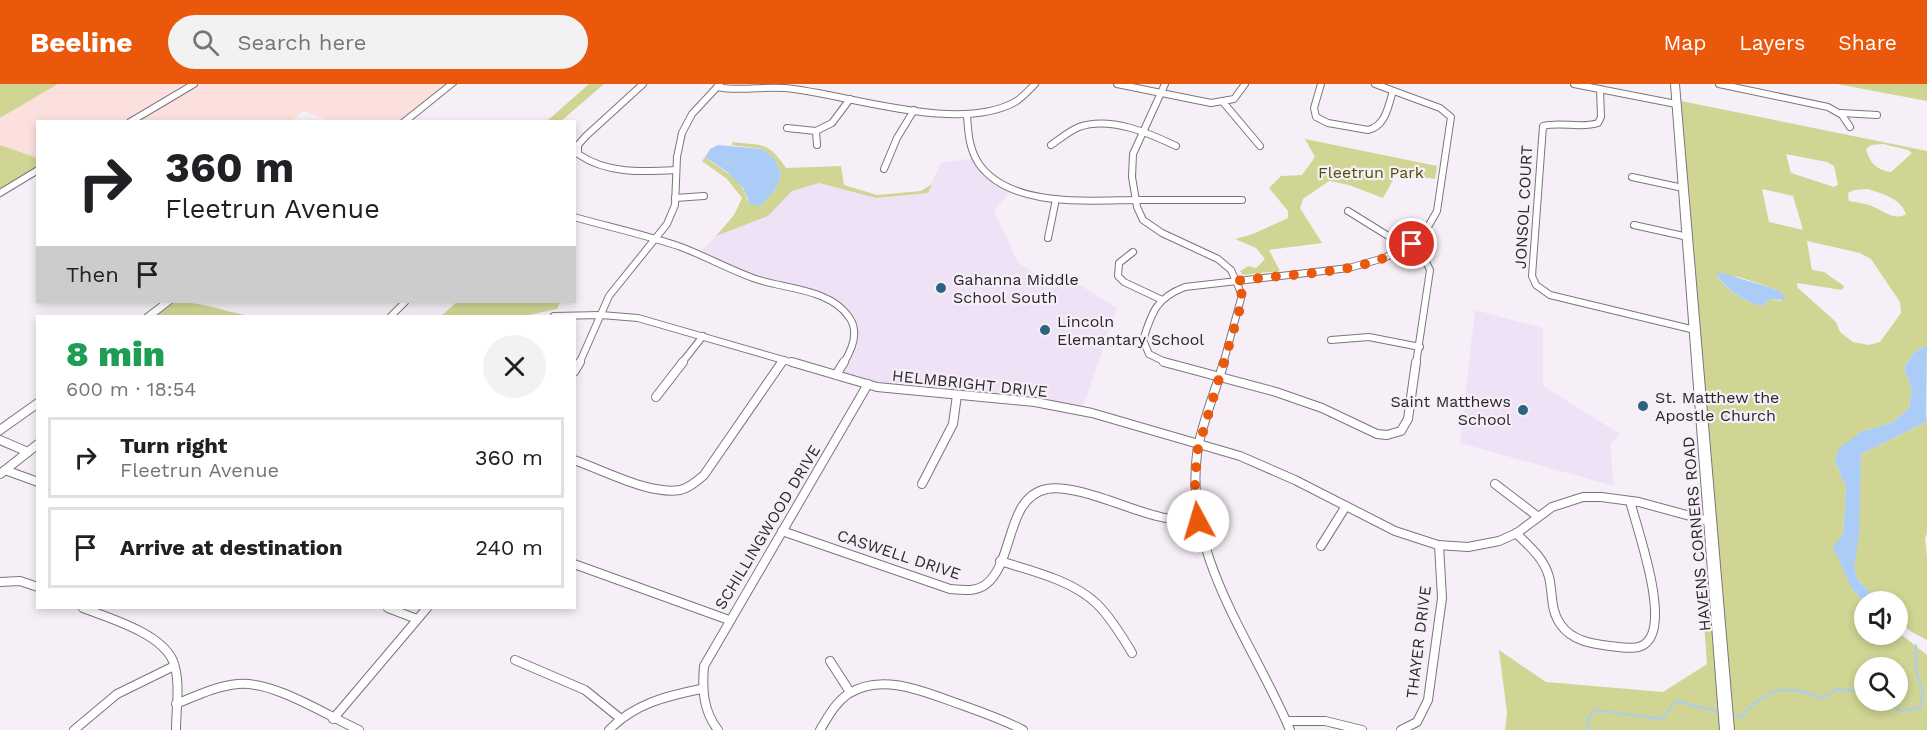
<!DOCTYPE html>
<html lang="en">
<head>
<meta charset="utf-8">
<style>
  body { margin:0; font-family:"Work Sans",sans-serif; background:#f2f2f2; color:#202124; height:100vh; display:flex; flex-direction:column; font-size:22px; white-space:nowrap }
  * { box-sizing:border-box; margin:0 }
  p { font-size:20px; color:#757577 }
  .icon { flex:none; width:33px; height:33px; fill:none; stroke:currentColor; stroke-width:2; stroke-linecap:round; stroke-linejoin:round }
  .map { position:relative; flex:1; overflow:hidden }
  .sheet { position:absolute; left:36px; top:231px; width:540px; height:294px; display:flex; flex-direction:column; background:#fff; border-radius:0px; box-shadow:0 3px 9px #0003 }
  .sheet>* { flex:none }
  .hud { position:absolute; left:36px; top:36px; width:540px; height:183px; border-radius:0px; box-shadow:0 3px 9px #0003; background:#fff; color:#202124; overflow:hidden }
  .tools { position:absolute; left:1854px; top:507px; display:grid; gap:12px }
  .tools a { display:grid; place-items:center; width:54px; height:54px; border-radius:50%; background:#fff; box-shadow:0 3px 9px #0003; font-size:30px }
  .pin { position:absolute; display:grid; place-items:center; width:51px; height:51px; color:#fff; margin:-26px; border:3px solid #fff; border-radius:50%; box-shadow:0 2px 6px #0007 }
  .me { position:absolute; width:66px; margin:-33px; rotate:354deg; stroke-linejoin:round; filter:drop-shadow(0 0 4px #0008) }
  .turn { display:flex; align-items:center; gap:21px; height:126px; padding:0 30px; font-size:27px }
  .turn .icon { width:78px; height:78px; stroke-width:2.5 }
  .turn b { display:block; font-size:42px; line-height:51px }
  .then { display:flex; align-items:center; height:57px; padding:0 30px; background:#0003; gap:12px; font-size:22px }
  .round { display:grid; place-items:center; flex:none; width:63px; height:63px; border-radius:32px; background:#f2f2f2 }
  .overview { display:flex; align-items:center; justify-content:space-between; height:102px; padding:0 30px }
  h1 { font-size:36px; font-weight:800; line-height:45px; color:#1e9e55 }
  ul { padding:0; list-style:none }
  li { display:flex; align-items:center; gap:18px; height:81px; margin:0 12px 9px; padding:0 18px; border:3px solid #e0e0e0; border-radius:0px }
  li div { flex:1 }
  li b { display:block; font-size:22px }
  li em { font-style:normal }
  header { display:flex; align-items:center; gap:36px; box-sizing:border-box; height:84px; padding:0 30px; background:#ea580c; color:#fff }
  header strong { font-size:28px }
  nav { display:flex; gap:33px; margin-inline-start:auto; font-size:21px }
  .search { width:420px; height:54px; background:#f2f2f2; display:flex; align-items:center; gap:15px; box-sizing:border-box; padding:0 21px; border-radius:33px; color:#757577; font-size:22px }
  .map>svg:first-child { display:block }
  .commercial { fill:#fbe0de }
  .education { fill:#efe2f6 }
  .green { fill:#d0d594; fill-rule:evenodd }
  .water { fill:#abccf6 }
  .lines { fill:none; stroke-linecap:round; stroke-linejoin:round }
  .stream { stroke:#abccf6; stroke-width:2 }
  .minor-far1-casing { stroke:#7c757d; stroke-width:8 }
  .minor-casing { stroke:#7c757d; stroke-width:10 }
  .major-casing { stroke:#7c757d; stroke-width:2 }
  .minor-far1 { stroke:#fff; stroke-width:6 }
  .minor { stroke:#fff; stroke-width:8 }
  .major { fill:#fff; fill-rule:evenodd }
  .route { stroke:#ea580c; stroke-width:10; stroke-dasharray:0 18 }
  .poi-dot { fill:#2c647e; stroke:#f6eff7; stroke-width:2 }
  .labels { text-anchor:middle; stroke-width:4.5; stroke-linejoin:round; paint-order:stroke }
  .park-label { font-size:16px; fill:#4e5100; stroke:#f6eff7 }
  .street-label { font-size:16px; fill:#29272a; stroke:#f6eff7 }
  .poi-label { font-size:16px; fill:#29272a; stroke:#f6eff7; text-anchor:start }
</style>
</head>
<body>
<header>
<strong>Beeline</strong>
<div class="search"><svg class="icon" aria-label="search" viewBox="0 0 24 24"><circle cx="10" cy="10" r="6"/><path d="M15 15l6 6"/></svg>Search here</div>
<nav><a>Map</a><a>Layers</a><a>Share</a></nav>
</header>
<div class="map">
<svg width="1927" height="646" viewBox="0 0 1927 646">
  <rect width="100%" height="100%" fill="#f6eff7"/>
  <path class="commercial" d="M58,0H448L400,37H328L304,27L290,38H38L37,74L0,61V34Z"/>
  <g class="education">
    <path d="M974,74L989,93L1012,106L994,126L1018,179L1034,189L1062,190L1117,224L1083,323L1022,311L899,303L846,291L843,286L857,265L854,245L856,235L846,223L831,214L746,189L702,167L716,152L768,132L792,107L819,99L876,114L927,109L941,79Z"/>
    <path d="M1475,226L1543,244V302L1620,350L1610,360L1614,402L1460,359Z"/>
  </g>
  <g class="green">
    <path d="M0,0H58L0,34Z"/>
    <path d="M589,0H604L561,37H547Z"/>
    <path d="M1837,0H1927V17Z"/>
    <path d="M1681,17L1927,67V261L1914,268L1904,284L1912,306L1909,324L1893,338L1861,348L1835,376L1846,404L1843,451L1852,505L1864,518V550H1898V548L1927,571V646H1734ZM1883,60L1908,66L1912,69L1891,88C1876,86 1870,79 1866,65L1871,61ZM1786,70L1827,78L1834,82L1838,101L1834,103L1791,89ZM1762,105L1793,112L1803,146L1769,138ZM1868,105C1883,110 1900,114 1906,130C1895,138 1881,125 1869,121C1863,119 1856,118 1849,117L1848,109L1854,106ZM1807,157L1860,169L1871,175L1900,218L1901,229L1880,258L1869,261L1853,258L1840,248L1836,238L1798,204L1797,199L1842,206L1844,202L1824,188L1812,186ZM1717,191L1739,193L1778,206L1782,217L1771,215L1762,222C1745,218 1725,206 1717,191ZM1864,584H1898V616H1864Z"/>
    <path d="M1305,55L1437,82L1435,95L1397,89L1383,114L1349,101L1329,97L1303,115L1300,124L1322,159L1269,166L1280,187L1243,191L1240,187L1249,182L1256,184L1265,175L1256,164L1235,155L1253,150L1288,134V127L1269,104L1281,92L1302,91L1315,73Z"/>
    <path d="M733,58C763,62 768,57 786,84L841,82L844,101L877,111L921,107L932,100L928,109L876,114L819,99L792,107L768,132L716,152L734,131L742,114L727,95L702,77L705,73C720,85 744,96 747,116L761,122L775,106L781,91L775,75L763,65L731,61Z"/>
    <path d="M0,61L37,74V84L0,107Z"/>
    <path d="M175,218C201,217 225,228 251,232H156Z"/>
    <path d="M457,218H560L557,225L524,232H441Z"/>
    <path d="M1927,331V448L1925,455L1927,473V556L1910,547L1898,536V518L1879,517L1858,496L1854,482L1861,370L1926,338Z"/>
    <path d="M1708,488L1721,646H1505L1507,629L1499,566L1546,598L1663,608L1707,580L1701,496Z"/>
  </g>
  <g class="water">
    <path d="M718,61L763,65L775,75L781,91L775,106L761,122L750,120L743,104L726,87L705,73L710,65Z"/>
    <path d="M1719,188L1778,206L1784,212L1785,216L1771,215L1762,222C1745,218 1726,206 1717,191Z"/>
    <path d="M1927,261L1926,338L1861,370L1859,454L1854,482L1858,496L1879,517L1864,518L1852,505L1833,463L1843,450L1846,404L1835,376L1839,364L1861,348L1893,338L1909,324L1912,306L1904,284L1914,268Z"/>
  </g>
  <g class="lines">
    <g class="stream">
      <path d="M1882,616L1901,627L1920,624L1923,608L1916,588V561"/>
      <path d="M1732,631L1741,633C1769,602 1784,600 1823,614L1837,605L1864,608"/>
      <path d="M1590,646L1587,636L1596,626L1662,635L1676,617L1720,628"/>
    </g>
    <g class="minor-far1-casing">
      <g id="minor-far1">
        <path d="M643,0L586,52L578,61V70C607,90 642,88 676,86"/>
        <path d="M1117,0L1211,19L1234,15L1245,0"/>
        <path d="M1165,0L1133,70L1132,93L1137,123L1143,136L1162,149L1218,175L1231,186L1242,211L1223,280"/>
        <path d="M1321,0L1314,24L1316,33L1328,39L1368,46C1386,42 1388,22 1393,7"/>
        <path d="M1375,0L1440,24L1451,33L1437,127L1425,148L1406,163"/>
        <path d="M1574,0L1676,20"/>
        <path d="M1719,0L1828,23L1842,31L1850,43"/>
        <path d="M717,3C740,8 762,2 785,4C848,10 957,50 1015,18C1022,14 1029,6 1035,0"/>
        <path d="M1600,5L1601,33L1598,39C1580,45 1561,37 1543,42L1532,192L1536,201L1550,211L1695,246"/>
        <path d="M1223,18L1260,62"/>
        <path d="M1841,29L1877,31"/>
        <path d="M967,31C968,48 969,65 979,80C1011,125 1092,116 1140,116C1174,116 1208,116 1242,116"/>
        <path d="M130,38L194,0"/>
        <path d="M787,44L816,47"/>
        <path d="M817,61L816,47L832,39L850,15"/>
        <path d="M1051,61C1060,55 1069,47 1079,43C1110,32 1149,49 1176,62"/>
        <path d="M884,85L897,54L914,26"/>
        <path d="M1632,93L1683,104"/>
        <path d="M0,109L38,86"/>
        <path d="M675,114L704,112"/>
        <path d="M1348,127L1406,163"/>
        <path d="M574,133C609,143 646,151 681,163C705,172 728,185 753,194C782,205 830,204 849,233C860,248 852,266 843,280"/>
        <path d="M1634,141L1688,153"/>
        <path d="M1048,154L1056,115"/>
        <path d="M1406,163L1427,180L1430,186L1416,280"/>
        <path d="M1133,168L1119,179L1118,192L1124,198L1160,215"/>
        <path d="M391,232L405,218"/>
        <path d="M554,232L601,231L638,234L797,280"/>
        <path d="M1331,256L1369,253L1420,263"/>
        <path d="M579,280L609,212L667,140L675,121L677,73L682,49L692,30L720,0"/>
        <path d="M681,280L703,252"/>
        <path d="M781,280L784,276"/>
        <path d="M1169,280L1149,270L1143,256C1152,228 1156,214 1185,203L1349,184L1384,174L1406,163"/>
      </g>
    </g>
    <g class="minor-casing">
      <g id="minor">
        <path d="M792,278L877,303L1035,318L1092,329L1240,372L1295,396L1395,447L1438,461L1468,463L1499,457L1517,449L1552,423L1583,413H1601L1639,418L1712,438"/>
        <path d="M1164,278L1276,308L1322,324L1377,350L1387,351L1401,347L1408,335L1416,278"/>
        <path d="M1224,278C1216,306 1200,343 1197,370C1184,473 1252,556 1290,646"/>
        <path d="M574,288L580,278"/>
        <path d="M836,291L844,278"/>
        <path d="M656,313L683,278"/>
        <path d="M0,356L28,368"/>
        <path d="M574,376C603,386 649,411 680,406C689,404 697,397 704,391L782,278"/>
        <path d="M5,386L38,398"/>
        <path d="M0,390L38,360"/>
        <path d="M922,400L953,340L957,311"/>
        <path d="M1495,400L1537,432"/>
        <path d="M782,447L950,505C962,506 975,508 985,501C1015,479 1005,413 1047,405C1073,399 1130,426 1157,432C1170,436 1185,436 1198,437"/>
        <path d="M1516,449C1529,462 1544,474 1549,493C1553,509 1550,527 1561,541C1572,557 1593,560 1610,562C1621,563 1638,567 1646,559C1671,538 1637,445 1630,417"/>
        <path d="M1321,462L1346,422"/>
        <path d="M1000,477C1032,487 1072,496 1097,520C1111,534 1122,552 1132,569"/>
        <path d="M574,480L729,536"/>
        <path d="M0,498L20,497L38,503"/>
        <path d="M83,524C109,534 161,549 173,577C181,597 176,625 176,646"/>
        <path d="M388,524L417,535"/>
        <path d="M515,576L585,606L621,635"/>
        <path d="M830,577L850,608"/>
        <path d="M176,620C196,612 216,602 238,600C274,597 326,631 359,646"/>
        <path d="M333,635L427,524"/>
        <path d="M1287,637H1325L1362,646"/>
        <path d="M74,646L117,610L174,582"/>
        <path d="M609,646C634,620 666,612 701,605"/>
        <path d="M718,646C703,627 702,605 704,582L868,300"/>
        <path d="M820,646C828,633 835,619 848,610C882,588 925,608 959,620C981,628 1002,635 1023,646"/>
        <path d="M1401,646L1417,638L1428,616L1442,514L1439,461"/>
      </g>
    </g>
    <g class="major-casing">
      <g id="major">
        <path d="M447,0H456L409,38H399Z"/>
        <path d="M1671,0H1679L1734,646H1720Z"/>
        <path d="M162,218H173L155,232H144L146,230Z"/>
        <path d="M38,314V324L0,351V341Z"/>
      </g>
    </g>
    <use href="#minor-far1" class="minor-far1"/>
    <use href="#minor" class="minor"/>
    <use href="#major" class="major"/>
  </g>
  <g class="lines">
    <path class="route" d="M1198,437L1195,401L1197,368L1239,228L1242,211L1236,197C1293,188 1361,193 1412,160"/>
  </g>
  <g class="poi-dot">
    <circle cx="941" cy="204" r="6"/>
    <circle cx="1045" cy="246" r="6"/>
    <circle cx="1643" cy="322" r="6"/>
    <circle cx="1523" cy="326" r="6"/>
  </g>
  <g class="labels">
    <g class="park-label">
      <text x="1371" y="94">Fleetrun Park</text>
    </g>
    <g class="street-label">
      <text transform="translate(1523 123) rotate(-87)" y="6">JONSOL COURT</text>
      <text transform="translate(970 299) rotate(6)" y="6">HELMBRIGHT DRIVE</text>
      <text transform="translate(767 443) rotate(-59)" y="6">SCHILLINGWOOD DRIVE</text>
      <text transform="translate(1696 450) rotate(-95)" y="6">HAVENS CORNERS ROAD</text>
      <text transform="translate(899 470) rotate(18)" y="6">CASWELL DRIVE</text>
      <text transform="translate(1418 558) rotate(-83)" y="6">THAYER DRIVE</text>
    </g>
    <g class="poi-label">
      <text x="953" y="201">Gahanna Middle<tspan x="953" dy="18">School South</tspan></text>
      <text x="1057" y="243">Lincoln<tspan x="1057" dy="18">Elemantary School</tspan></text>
      <text x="1655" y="319">St. Matthew the<tspan x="1655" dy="18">Apostle Church</tspan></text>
      <text x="1511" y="323" text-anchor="end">Saint Matthews<tspan x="1511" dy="18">School</tspan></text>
    </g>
  </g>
</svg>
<div class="tools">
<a><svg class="icon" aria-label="sound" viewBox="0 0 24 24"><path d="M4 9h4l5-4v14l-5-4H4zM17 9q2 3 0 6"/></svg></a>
<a><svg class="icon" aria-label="search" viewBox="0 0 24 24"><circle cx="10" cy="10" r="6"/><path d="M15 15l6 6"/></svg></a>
</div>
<div class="pin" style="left:1412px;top:160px;background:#d93025"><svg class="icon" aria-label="arrive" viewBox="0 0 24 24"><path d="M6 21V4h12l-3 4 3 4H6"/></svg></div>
<svg class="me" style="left:1198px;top:437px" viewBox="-20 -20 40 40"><circle r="19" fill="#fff"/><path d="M0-13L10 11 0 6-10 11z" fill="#ea580c"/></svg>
<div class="hud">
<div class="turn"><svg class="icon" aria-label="right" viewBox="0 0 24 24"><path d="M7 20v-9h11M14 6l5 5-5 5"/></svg><div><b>360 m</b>Fleetrun Avenue</div></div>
<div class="then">Then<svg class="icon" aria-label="arrive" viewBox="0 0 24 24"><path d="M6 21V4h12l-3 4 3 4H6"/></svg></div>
</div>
<section class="sheet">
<div class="overview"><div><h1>8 min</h1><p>600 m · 18:54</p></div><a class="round"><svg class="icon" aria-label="close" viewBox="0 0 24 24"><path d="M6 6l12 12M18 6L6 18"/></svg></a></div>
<ul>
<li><svg class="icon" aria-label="right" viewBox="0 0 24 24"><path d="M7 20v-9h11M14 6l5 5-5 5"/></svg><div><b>Turn right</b><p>Fleetrun Avenue</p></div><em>360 m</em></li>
<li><svg class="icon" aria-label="arrive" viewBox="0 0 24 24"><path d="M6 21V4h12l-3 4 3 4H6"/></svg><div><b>Arrive at destination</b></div><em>240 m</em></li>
</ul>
</section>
</div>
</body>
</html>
